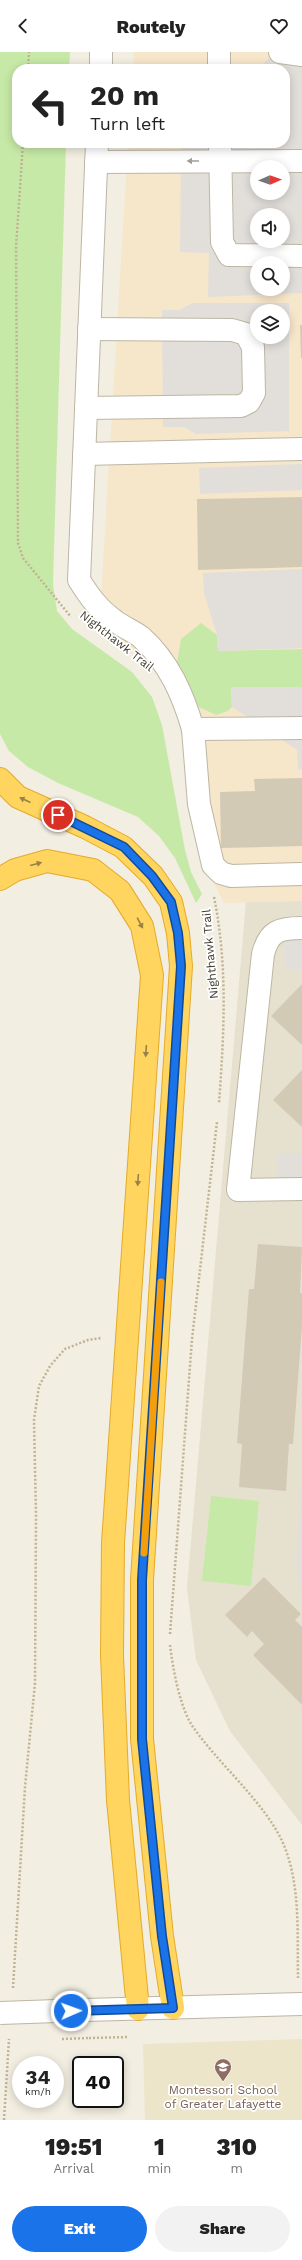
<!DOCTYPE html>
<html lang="en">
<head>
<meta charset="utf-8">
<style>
  body { margin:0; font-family:"Work Sans",sans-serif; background:#f2f2f2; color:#222; height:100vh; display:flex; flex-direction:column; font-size:15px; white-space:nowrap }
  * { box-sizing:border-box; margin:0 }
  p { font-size:13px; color:#767676 }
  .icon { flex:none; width:22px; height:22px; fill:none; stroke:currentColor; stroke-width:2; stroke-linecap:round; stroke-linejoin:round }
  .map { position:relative; height:2068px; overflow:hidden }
  .panel { display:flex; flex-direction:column; background:#fff; flex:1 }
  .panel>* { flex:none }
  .hud { position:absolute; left:12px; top:12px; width:278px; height:84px; border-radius:16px; box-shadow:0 2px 10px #0003; background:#fff; color:#222; overflow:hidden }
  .needle { width:26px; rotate:88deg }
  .tools { position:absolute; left:250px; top:108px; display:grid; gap:8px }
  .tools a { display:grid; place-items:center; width:40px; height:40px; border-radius:50%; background:#fff; box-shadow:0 2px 10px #0003; font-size:20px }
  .speed { position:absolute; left:12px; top:2004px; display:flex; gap:8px; font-size:20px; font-weight:700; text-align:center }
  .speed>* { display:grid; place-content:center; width:52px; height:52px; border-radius:50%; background:#fff; box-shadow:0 2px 10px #0003; line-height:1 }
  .speed small { font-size:10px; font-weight:400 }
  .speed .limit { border:2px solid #111; border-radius:6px; background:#fff; color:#111 }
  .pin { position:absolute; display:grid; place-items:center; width:34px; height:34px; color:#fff; margin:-17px; border:2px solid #fff; border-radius:50%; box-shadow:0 1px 4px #0007 }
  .me { position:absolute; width:44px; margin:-22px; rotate:88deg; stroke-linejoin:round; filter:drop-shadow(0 0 3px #0008) }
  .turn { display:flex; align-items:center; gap:14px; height:84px; padding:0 12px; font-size:18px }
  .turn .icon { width:52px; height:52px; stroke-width:2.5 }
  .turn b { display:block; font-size:28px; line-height:34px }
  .eta { display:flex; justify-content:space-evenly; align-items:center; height:68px; text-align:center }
  .eta b { font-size:24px; font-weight:800; line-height:28px }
  .primary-button { display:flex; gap:8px; margin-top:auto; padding:8px 12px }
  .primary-button a { flex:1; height:46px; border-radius:24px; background:#1a73e8; color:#fff; font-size:16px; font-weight:800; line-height:46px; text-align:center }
  .primary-button a+a { background:#f2f2f2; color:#222 }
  header { display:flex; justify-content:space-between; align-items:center; height:52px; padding:0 12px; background:#fff; font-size:18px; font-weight:800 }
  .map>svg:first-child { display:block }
  .residential { fill:#e6e0cf }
  .commercial { fill:#f6e6ca; fill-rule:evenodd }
  .education { fill:#ece5ca }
  .green { fill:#c7e9a7 }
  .parking { fill:#e2dfdb; fill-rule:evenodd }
  .building { fill:#d3cab6 }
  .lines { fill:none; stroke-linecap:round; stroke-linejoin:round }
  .minor-casing { stroke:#bdb6a4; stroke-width:24 }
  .highway-casing { stroke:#e4ab29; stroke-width:24 }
  .path { stroke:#c0b394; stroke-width:2.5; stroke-dasharray:2 2; stroke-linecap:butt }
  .minor { stroke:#fff; stroke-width:22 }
  .highway { stroke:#ffd45f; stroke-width:22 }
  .minor-bridge-casing { stroke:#bdb6a4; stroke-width:24; stroke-linecap:butt }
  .path-bridge { stroke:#c0b394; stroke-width:2.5; stroke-dasharray:2 2; stroke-linecap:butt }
  .minor-bridge { stroke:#fff; stroke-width:22 }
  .oneway { fill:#a19e98 }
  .oneway2 { fill:#988246 }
  .route-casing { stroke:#114b97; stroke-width:10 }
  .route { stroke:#1a73e8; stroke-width:7 }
  .slow { stroke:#f59e0b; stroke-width:7 }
  .labels { text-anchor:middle; stroke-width:3.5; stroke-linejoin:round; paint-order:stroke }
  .street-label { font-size:12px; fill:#433e32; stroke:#fff }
  .education-label { font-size:12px; fill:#785e54; stroke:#fff }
</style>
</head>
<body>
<header><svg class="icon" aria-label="back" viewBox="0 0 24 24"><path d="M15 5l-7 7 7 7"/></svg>Routely<svg class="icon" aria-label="heart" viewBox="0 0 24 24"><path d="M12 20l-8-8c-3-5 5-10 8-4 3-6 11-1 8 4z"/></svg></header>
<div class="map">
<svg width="302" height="2068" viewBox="0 0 302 2068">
  <rect width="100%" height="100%" fill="#f2eee1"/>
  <path class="residential" d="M302,849V1773L230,1679L196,1608L187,1536L246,850Z"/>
  <path class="commercial" d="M134,0H302V849L224,851L205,814L175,647L154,614L99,580L128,91H285V17H133ZM257,115H283V141H257ZM257,163H283V189H257ZM257,211H283V237H257ZM257,259H283V285H257Z"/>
  <path class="education" d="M302,1987V2068H145L143,1992Z"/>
  <g class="green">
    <path d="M0,0H70L69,17H17V91H66L53,532L57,559L72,577L132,620L152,645L162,673L185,798L191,820L202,842L196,851L175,806L159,784L138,765L58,731L28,715L9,699L0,682Z"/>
    <path d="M201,571L217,583L218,599L302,597V635H231L232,655L228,659L216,663L199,655L177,611L181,587Z"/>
    <path d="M211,1444L259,1449L251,1534L202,1529Z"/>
  </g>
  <g class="parking">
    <path d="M275,0H302V241L208,245L209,201L180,200L181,91H285V17H258ZM257,115H283V141H257ZM257,163H283V189H257ZM257,211H283V237H257Z"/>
    <path d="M193,251H289V379L196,382L184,375H163L162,258H179ZM257,259H283V285H257Z"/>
    <path d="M302,412V438L200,442L199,416Z"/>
    <path d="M302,517V596L218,599L217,583L204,541L203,521Z"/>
    <path d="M231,635H302V717L298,718L297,698L232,655Z"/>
    <path d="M283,864H302V917L285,918Z"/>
    <path d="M302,1101V1125H278V1102Z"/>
    <path d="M302,1422V1542L296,1514Z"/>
  </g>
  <g class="building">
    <path d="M300,273H302V306H301Z"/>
    <path d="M302,445V515L198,518L197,447Z"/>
    <path d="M302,726V794L221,796L220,740L255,739L254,727Z"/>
    <path d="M302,932V993L271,964Z"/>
    <path d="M302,1018V1075L273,1048Z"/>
    <path d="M258,1192L302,1195L300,1241H302V1274L293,1392H289L286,1439L239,1435L242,1392L237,1391L249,1237H254Z"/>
    <path d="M264,1525L301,1562L295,1568L302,1575V1653L253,1603L264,1592L252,1579L247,1585L225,1563Z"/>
  </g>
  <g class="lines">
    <g class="minor-casing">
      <g id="minor">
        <path d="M219,0V17"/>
        <path d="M280,0L302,3"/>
        <path d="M101,17V0"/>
        <path d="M97,91L79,528C89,544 99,558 115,569C123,575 133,579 141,585C169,610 183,643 193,677"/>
        <path d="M220,91L222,190L229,203L302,204"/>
        <path d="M96,110L302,109"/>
        <path d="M86,356L241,354L249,350L254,341L253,295L246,282L232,278L89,277"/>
        <path d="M84,402L302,397"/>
        <path d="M302,676L193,677L199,752L213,813L221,821L231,824L302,822"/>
        <path d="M302,876C279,876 269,879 263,902L238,1138L302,1137"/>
        <path d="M85,1958L302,1952"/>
      </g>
    </g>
    <g class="highway-casing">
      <g id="highway">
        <path d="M0,727L18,745L85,775L123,795L153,824L171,850L178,881L181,914L142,1528V1687L162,1884L173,1956"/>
        <path d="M0,827L15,818L47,809L93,818L120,839L142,874L152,923L113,1491L112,1603L118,1748L138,1957"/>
      </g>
    </g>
    <g class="path">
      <path d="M28,17L29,0"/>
      <path d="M23,91L16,195L18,491L23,506L71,565"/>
      <path d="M214,845C228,913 224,983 219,1051"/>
      <path d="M170,1582L192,1287L217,1070"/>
      <path d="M170,1593C173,1617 179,1651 191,1672C217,1711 264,1749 283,1791C301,1833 297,1881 298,1926"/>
      <path d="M13,1936L25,1735L35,1631L36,1464L34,1368L39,1334L50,1314L65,1297L88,1288L101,1286"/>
      <path d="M89,1986L129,1985"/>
      <path d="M4,2068L9,1987"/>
    </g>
    <use href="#minor" class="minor"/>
    <use href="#highway" class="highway"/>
    <g class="minor-bridge-casing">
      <path id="minor-bridge" d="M0,1961L85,1958"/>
    </g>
    <path class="path-bridge" d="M62,1987L89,1986"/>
    <use href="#minor-bridge" class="minor-bridge"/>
  </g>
  <defs><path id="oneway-solid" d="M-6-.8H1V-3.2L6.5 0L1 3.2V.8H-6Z"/></defs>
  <use class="oneway" href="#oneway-solid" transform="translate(193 109) rotate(180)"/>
  <g class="oneway2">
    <use href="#oneway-solid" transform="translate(25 748) rotate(-156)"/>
    <use href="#oneway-solid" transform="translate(36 812) rotate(-15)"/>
    <use href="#oneway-solid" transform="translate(140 871) rotate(62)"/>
    <use href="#oneway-solid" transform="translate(146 999) rotate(94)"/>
    <use href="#oneway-solid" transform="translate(138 1128) rotate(94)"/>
  </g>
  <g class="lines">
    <g class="route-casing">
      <path id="route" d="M58,763L124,795L152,824L171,850L178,881L181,914L142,1528V1687L162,1884L173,1956L71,1959"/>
    </g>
    <use href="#route" class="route"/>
    <path class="slow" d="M144,1501L161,1230"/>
  </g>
  <defs>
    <g id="school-pin" transform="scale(0.9)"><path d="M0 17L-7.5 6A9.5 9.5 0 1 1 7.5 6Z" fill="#8d6e63" stroke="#fff"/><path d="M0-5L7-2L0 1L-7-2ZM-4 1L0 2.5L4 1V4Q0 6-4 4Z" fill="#fff"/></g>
  </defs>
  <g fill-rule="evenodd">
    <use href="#school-pin" x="223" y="2015"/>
  </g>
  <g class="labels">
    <g class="street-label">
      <text transform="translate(117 589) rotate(38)" y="4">Nighthawk Trail</text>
      <text transform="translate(210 902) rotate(-95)" y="4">Nighthawk Trail</text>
    </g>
    <g class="education-label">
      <text x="223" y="2042">Montessori School<tspan x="223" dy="14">of Greater Lafayette</tspan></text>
    </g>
  </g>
</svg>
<div class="tools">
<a><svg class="needle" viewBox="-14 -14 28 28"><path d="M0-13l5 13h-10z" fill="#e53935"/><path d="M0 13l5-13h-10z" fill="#767676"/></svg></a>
<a><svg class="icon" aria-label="sound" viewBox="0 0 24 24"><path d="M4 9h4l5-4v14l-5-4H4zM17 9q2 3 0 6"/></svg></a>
<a><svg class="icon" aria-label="search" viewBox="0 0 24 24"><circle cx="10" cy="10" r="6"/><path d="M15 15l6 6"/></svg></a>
<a><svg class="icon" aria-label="layers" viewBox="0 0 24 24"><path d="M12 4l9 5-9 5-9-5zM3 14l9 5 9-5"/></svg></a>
</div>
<div class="speed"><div>34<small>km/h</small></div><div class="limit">40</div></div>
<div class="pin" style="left:58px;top:763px;background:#d93025"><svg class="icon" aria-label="arrive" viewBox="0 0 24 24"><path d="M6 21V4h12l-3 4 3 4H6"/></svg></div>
<svg class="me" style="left:71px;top:1959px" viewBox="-20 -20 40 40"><circle r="17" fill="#1a73e8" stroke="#fff" stroke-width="3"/><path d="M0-11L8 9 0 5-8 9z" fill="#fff"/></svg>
<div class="hud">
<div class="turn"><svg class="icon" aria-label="left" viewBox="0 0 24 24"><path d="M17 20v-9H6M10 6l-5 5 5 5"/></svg><div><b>20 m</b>Turn left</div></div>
</div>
</div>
<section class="panel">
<div class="eta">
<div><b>19:51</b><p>Arrival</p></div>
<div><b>1</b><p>min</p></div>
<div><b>310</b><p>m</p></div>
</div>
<div class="primary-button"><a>Exit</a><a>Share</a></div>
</section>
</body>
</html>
